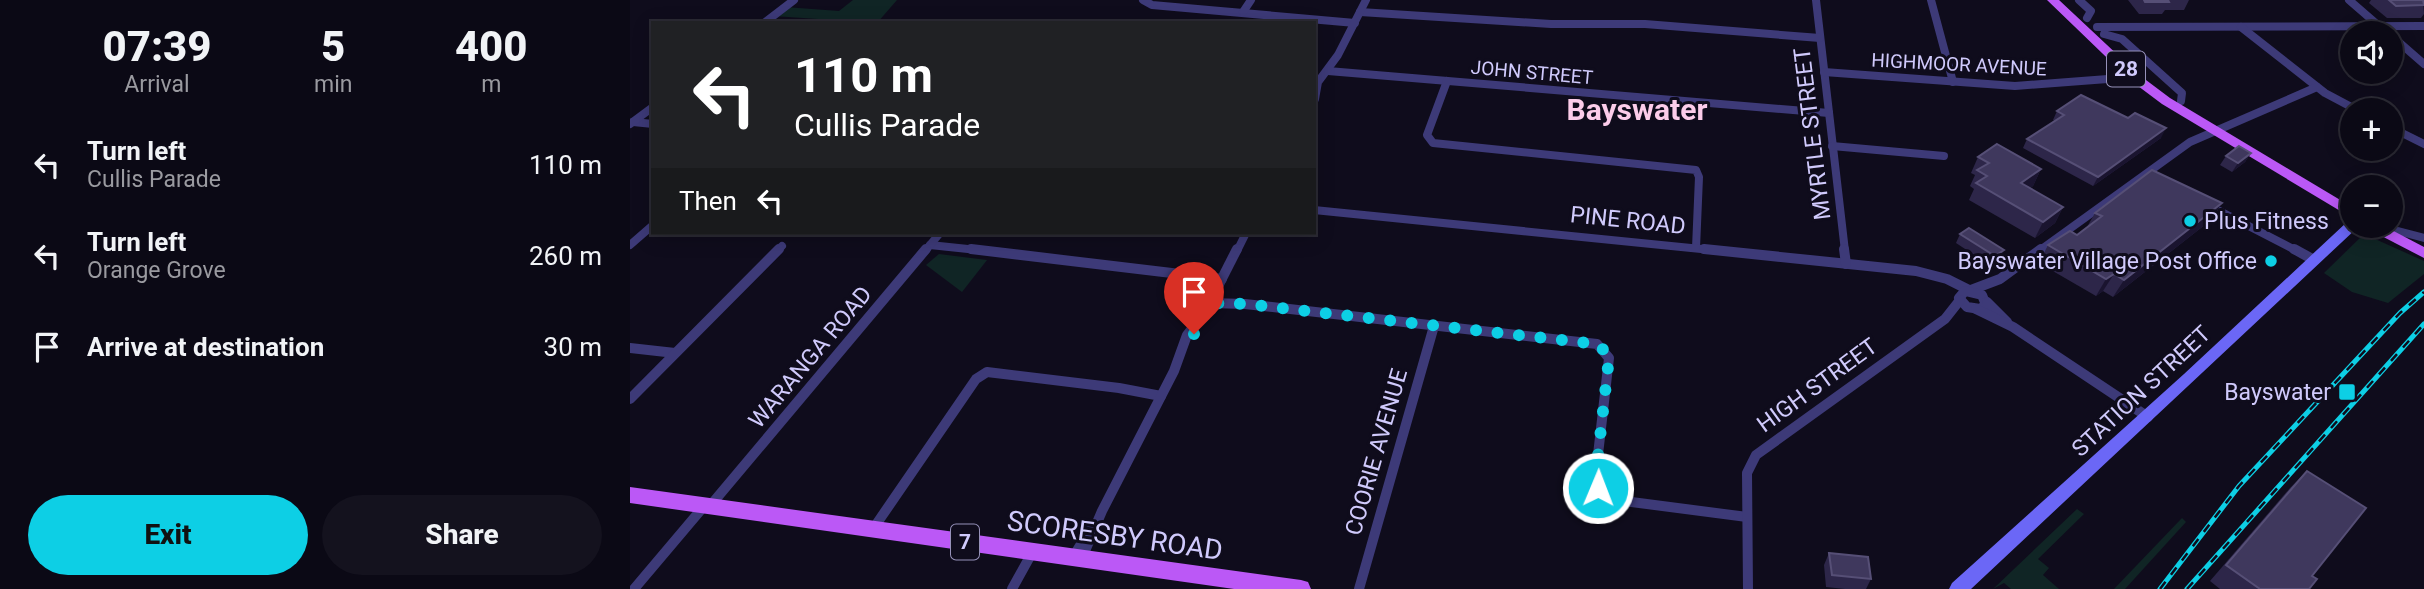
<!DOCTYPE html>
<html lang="en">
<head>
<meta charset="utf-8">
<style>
  body { margin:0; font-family:Roboto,sans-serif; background:#14121e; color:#f1f3f6; height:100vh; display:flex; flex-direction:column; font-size:26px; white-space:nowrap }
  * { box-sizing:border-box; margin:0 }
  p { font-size:23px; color:#9a9aa0 }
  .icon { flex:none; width:38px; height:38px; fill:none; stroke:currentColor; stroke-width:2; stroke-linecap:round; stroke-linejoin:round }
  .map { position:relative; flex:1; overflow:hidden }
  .side { display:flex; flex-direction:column; background:#0b0915; width:630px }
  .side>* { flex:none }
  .top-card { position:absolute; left:21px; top:21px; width:665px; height:214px; border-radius:0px; box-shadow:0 4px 18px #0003,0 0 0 2px #2b2a34; background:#202124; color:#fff; overflow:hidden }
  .fabs { position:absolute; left:1710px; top:21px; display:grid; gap:14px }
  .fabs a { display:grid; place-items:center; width:63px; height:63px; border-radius:50%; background:#0b0915; box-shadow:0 4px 18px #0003,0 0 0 2px #2b2a34; font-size:35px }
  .pin { position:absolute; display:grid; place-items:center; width:60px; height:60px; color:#fff; margin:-72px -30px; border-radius:50% 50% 50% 0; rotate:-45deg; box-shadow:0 0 7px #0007 }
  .pin .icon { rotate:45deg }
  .me { position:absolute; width:77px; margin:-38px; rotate:1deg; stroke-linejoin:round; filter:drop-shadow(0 0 5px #0008) }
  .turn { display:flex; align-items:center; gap:24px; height:147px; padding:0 28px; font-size:32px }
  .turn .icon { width:91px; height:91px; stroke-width:2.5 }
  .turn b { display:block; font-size:49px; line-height:60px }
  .then { display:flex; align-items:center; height:66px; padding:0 28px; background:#0003; gap:14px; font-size:26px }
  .eta { display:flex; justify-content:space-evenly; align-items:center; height:119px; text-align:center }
  .eta b { font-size:42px; font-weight:800; line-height:49px }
  .button { display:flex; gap:14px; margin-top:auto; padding:14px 28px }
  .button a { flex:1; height:80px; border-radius:42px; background:#0dcfe5; color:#111; font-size:28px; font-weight:800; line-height:80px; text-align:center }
  .button a+a { background:#14121e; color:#f1f3f6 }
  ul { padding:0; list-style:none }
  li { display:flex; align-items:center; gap:21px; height:91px; padding:0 28px }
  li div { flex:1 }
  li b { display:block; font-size:26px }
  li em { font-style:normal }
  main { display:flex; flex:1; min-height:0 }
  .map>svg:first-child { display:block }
  .green { fill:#102525 }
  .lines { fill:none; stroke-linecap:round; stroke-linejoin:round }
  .street-far1 { stroke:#3d3a78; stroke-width:8 }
  .street { stroke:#3d3a78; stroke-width:10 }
  .secondary { fill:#6b67f6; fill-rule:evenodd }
  .primary { fill:#bb58f6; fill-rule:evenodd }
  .rail-casing { stroke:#0dcfe5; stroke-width:5 }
  .rail { stroke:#0f0c1c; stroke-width:2.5; stroke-dasharray:9; stroke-linecap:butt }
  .wall { fill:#2d2649 }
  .shaded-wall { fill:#1a142f }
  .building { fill:#3f385d; stroke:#564f76; stroke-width:2 }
  .route { stroke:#0dcfe5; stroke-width:12; stroke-dasharray:0 21.6 }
  .poi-dot { fill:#0dcfe5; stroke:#0f0c1c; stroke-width:2.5 }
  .labels { text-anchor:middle; stroke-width:6; stroke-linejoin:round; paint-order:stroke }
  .far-street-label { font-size:19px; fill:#d0cafc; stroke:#0f0c1c }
  .shield { fill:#0f0c1c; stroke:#9691b9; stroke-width:2 }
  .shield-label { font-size:21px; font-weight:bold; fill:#d0cafc }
  .street-label { font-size:23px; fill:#d0cafc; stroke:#0f0c1c }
  .poi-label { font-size:23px; fill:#d0cafc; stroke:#0f0c1c; text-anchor:end }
  .near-street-label { font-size:28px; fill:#d0cafc; stroke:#0f0c1c }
  .district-label { font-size:30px; font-weight:bold; fill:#fcccea; stroke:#0f0c1c }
</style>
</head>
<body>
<main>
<section class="side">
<div class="eta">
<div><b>07:39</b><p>Arrival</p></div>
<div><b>5</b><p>min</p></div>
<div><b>400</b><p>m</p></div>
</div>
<ul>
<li><svg class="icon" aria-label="left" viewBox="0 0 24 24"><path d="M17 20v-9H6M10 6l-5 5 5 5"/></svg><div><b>Turn left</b><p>Cullis Parade</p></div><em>110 m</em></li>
<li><svg class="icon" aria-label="left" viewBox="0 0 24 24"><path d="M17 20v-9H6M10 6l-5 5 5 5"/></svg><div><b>Turn left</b><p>Orange Grove</p></div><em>260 m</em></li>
<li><svg class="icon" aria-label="arrive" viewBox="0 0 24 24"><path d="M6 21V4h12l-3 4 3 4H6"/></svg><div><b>Arrive at destination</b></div><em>30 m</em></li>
</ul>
<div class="button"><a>Exit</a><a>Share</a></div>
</section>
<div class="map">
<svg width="1794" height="589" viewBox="0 0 1794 589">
  <rect width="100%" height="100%" fill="#0f0c1c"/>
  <g class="green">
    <path d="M223,0H267L247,23L143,16L155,7L209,11Z"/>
    <path d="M1734,234L1794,261V274L1758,303L1722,292L1694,273Z"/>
    <path d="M309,254L357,260L332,292L296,265Z"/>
    <path d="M1447,509L1454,514L1408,559L1419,568L1413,575L1429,589H1381L1374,583L1363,589Z"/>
    <path d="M1552,518L1556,522L1495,589H1484Z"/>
  </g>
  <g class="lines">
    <g class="street-far1">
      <path d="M513,0L522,5L725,23"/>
      <path d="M1186,0L1215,251"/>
      <path d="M1301,0L1323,82"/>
      <path d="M1449,0L1461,11L1457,18"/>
      <path d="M1719,0L1749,26"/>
      <path d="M613,12L621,0"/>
      <path d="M730,12L921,24H1015L1190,38"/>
      <path d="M134,23L164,0"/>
      <path d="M1467,27L1794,26"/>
      <path d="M1611,27L1695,93L1727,110"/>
      <path d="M1474,34L1492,39L1552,93L1551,101"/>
      <path d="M1763,37L1794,64"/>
      <path d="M698,71L1199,113"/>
      <path d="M1194,72L1385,86L1504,77"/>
      <path d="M817,81L797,135L803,143L1066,170L1069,177L1066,248"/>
      <path d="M685,99L688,82L708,55L736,0"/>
      <path d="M3,122L23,124"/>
      <path d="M0,124L23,107"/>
      <path d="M1760,127L1794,144"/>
      <path d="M1202,146L1314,156"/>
      <path d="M1576,204L1667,251"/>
      <path d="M684,210L1091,251"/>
      <path d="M1768,231L1794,238"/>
      <path d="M0,245L23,225"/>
      <path d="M300,245L357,251"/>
      <path d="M147,251L152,246"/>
      <path d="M295,251L310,233"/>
      <path d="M607,251L616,233"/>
      <path d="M1409,251L1560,142L1687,87"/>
    </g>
    <g class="street">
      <path d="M341,249L592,279"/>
      <path d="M1074,249L1286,271L1317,279L1339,290"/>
      <path d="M1214,249L1216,264"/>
      <path d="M1664,249L1684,260"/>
      <path d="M1341,290L1370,279L1411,249"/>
      <path d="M1335,291L1352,295L1356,305L1350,309L1337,307L1329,298Z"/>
      <path d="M1357,302L1377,322"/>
      <path d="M580,303L615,304L967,344L979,358L965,481L973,494L986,500L1117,517"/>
      <path d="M578,306L607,249"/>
      <path d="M1346,309L1383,327L1518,417"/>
      <path d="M0,348L45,353"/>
      <path d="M0,399L149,249"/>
      <path d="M80,506L296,249"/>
      <path d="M243,529L346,379L357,372L489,388L531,396"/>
      <path d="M443,557L462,526"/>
      <path d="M452,558L472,511L544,371L557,335L576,311"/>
      <path d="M4,589L75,505"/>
      <path d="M382,589L403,551"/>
      <path d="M729,589L804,326"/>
      <path d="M1118,589L1117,473L1126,455L1315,319L1330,300"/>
    </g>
    <path class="secondary" d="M1722,221V226H1728L1727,228L1341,589H1319L1322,583L1554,374L1717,222Z"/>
    <g class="primary">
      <path d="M1417,0H1429L1508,74L1540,98L1722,207V218L1532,104L1500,80Z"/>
      <path d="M1736,226H1754L1794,247V258L1738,229Z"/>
      <path d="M0,487L671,580L678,582L681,589H604L0,503Z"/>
    </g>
    <g class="rail-casing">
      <g id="rail">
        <path d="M1530,589L1609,486L1770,313L1794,292"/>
        <path d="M1557,589L1794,324"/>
      </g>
    </g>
    <use href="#rail" class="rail"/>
  </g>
  <g class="wall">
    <path d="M1498,0H1559L1554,10H1535L1532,14H1509Z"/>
    <path d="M1741,0H1793L1794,14L1791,18H1757L1739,3Z"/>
    <path d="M1427,111L1531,138L1463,186L1393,148L1397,139L1425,121L1423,120Z"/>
    <path d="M1621,153L1615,162L1602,172L1590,165L1596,156Z"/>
    <path d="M1348,157L1411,169L1403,186L1400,188L1433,207L1425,223L1405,238L1339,200L1344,189L1340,186L1345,175L1341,173Z"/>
    <path d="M1592,203L1581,220L1483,297L1473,291L1466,296L1409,263L1418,245L1447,235L1457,227L1465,213Z"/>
    <path d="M1330,234L1370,259L1361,266L1326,243Z"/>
    <path d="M1677,471L1682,576L1679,589H1590L1580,581L1660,488Z"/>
    <path d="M1199,553L1241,579L1236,589H1215L1196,587L1194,565Z"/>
  </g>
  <g class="shaded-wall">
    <path d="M1536,128L1531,138L1463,186L1468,177Z"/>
    <path d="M1621,153L1615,162L1602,172L1608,163Z"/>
    <path d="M1411,169L1403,186L1383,200L1391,183Z"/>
    <path d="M1592,203L1581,220L1483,297L1494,280Z"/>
    <path d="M1433,207L1425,223L1405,238L1413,222Z"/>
    <path d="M1374,250L1370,259L1361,266L1365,256Z"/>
    <path d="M1484,274L1473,291L1466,296L1476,279Z"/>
  </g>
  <g class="building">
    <path d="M1514,0H1538L1539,2H1515Z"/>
    <path d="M1759,0H1793L1794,5L1766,6Z"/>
    <path d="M1451,95L1498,118L1505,113L1536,128L1468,177L1397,139L1434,115L1427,111Z"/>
    <path d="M1367,144L1411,169L1391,183L1433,207L1413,222L1346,183L1357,176L1347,170L1359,163L1348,157Z"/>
    <path d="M1609,146L1621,153L1608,163L1596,156Z"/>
    <path d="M1522,170L1592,203L1494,280L1484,274L1476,279L1418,245L1440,231L1447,235L1472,216L1465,213Z"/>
    <path d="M1339,228L1374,250L1365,256L1330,234Z"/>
    <path d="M1677,471L1736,508L1682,576L1687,579L1679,589H1630L1596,565Z"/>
    <path d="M1199,553L1238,557L1241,579L1202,575Z"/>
  </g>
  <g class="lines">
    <path class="route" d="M564,334L580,303L615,304L967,344L977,353L979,358L966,473L968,488"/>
  </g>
  <g class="poi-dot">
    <circle cx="1560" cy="221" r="7"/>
    <circle cx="1641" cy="261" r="7"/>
    <rect x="1708" y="383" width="18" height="18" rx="3.5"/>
  </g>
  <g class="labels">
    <g class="far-street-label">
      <text transform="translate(1329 64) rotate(3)" y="7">HIGHMOOR AVENUE</text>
      <text transform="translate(902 72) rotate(5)" y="7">JOHN STREET</text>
    </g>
    <g class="shield">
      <rect x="1477" y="51.5" width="38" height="35" rx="5"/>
      <rect x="321" y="524.5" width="28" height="35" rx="5"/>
    </g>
    <g class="shield-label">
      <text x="1496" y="76">28</text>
      <text x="335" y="549">7</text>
    </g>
    <g class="street-label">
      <text transform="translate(1182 134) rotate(-97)" y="8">MYRTLE STREET</text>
      <text transform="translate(998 220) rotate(6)" y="8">PINE ROAD</text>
      <text transform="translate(180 357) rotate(-50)" y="8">WARANGA ROAD</text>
      <text transform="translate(1187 385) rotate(-36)" y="8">HIGH STREET</text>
      <text transform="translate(1511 391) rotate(-43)" y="8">STATION STREET</text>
      <text transform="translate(746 452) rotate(-74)" y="8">COORIE AVENUE</text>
    </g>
    <g class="poi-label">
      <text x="1574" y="229" text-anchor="start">Plus Fitness</text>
      <text x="1627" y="269">Bayswater Village Post Office</text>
      <text x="1701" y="400">Bayswater</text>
    </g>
    <g class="near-street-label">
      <text transform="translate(485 535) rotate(8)" y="10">SCORESBY ROAD</text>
    </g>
    <g class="district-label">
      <text x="1007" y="120">Bayswater</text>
    </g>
  </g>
</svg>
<div class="fabs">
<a><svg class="icon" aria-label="sound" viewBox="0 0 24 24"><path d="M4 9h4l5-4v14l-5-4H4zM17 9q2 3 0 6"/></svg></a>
<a>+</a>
<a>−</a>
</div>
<div class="pin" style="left:564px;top:334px;background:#d93025"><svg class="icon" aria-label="arrive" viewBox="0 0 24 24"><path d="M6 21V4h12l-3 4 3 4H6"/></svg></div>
<svg class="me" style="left:968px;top:488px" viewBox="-20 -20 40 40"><circle r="17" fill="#0dcfe5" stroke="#fff" stroke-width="3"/><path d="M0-11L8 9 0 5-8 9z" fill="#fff"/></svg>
<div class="top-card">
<div class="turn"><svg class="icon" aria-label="left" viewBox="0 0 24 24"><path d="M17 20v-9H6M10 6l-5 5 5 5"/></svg><div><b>110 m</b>Cullis Parade</div></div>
<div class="then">Then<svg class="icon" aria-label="left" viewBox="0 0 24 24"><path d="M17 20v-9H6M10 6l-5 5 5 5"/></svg></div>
</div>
</div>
</main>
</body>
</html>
